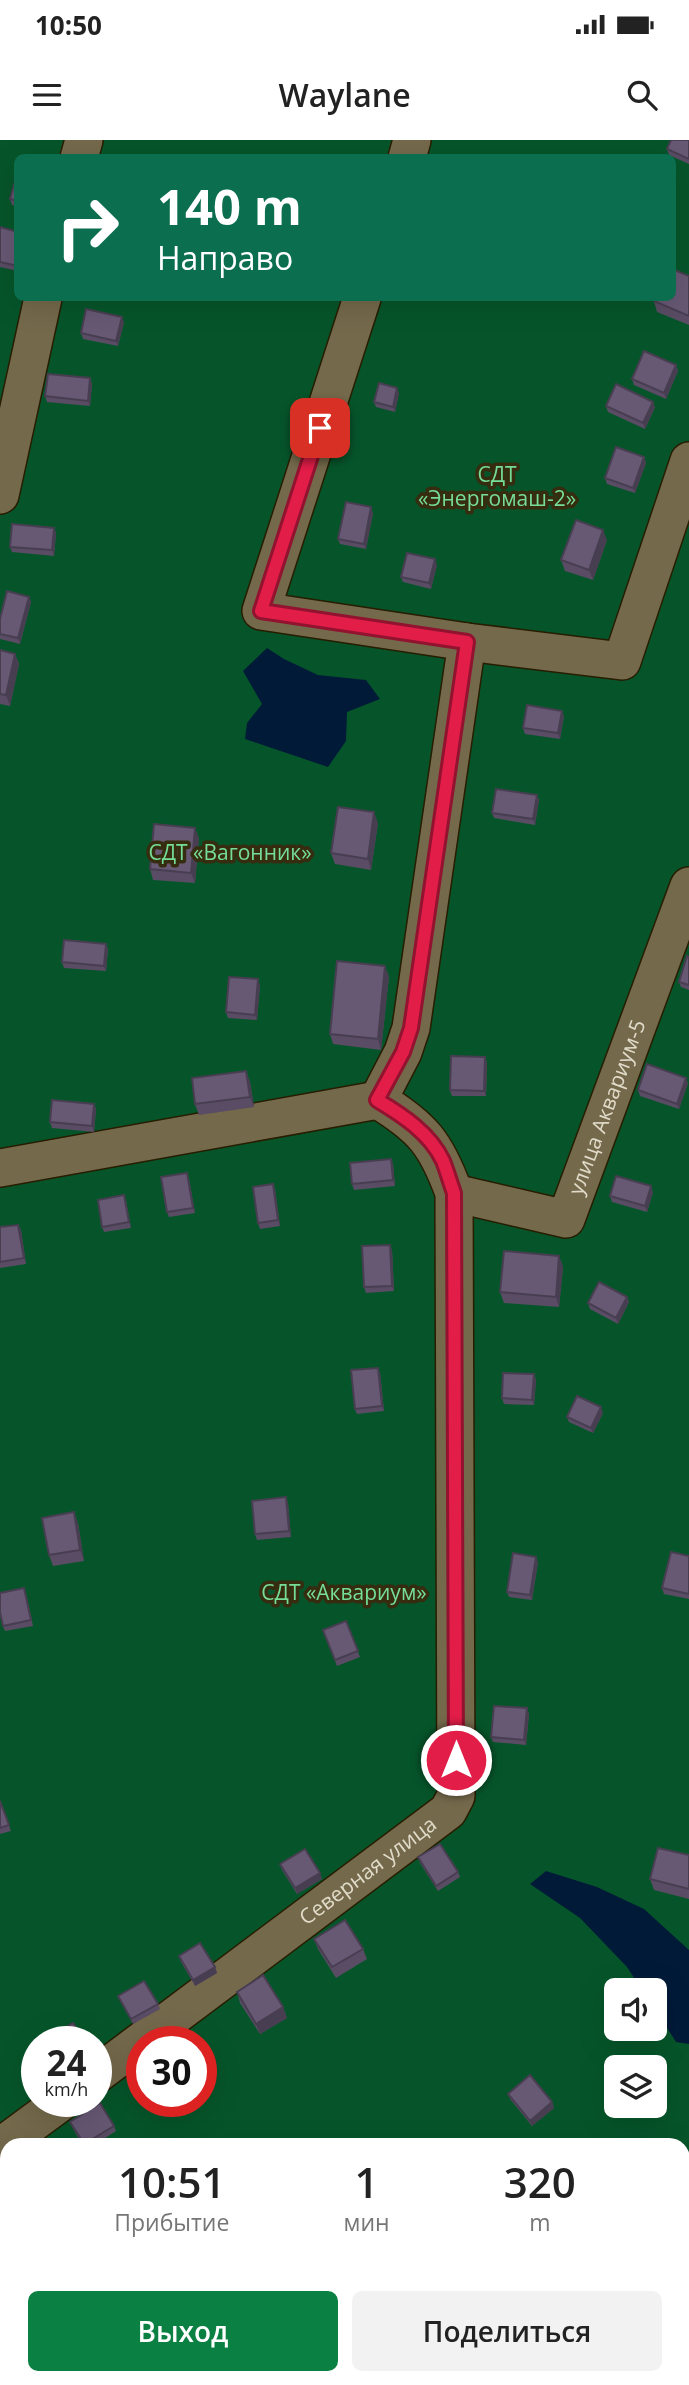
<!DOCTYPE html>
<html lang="ru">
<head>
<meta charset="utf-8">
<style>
  body { margin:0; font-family:"Open Sans",sans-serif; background:#f2f2f2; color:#222; height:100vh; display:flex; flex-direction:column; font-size:26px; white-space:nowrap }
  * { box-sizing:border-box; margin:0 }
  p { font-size:23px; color:#767676 }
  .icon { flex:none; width:38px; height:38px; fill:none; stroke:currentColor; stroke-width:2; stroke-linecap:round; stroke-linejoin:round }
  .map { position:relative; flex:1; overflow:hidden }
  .panel { position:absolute; left:0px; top:1998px; width:690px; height:247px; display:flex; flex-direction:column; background:#fff; border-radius:21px 21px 0 0; box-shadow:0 7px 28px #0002 }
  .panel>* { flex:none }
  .top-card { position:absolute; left:14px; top:14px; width:662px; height:147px; border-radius:10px; box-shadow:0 7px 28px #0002; background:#0b6e4f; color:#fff; overflow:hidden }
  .controls { position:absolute; left:604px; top:1838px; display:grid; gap:14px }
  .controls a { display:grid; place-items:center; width:63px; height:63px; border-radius:10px; background:#fff; box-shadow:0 7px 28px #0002; font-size:35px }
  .speed { position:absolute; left:21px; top:1886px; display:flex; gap:14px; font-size:35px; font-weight:700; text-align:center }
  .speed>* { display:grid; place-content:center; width:91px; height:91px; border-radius:50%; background:#fff; box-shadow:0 7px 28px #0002; line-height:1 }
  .speed small { font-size:18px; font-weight:400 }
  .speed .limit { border:10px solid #d22; background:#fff; color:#111 }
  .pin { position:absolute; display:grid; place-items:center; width:60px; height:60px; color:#fff; margin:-30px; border-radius:14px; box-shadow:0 4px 10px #0006 }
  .me { position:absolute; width:77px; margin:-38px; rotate:0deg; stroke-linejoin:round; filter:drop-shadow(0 0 5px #0008) }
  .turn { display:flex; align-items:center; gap:24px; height:147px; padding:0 28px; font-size:32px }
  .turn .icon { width:91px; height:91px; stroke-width:2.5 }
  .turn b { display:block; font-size:49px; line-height:60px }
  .eta { display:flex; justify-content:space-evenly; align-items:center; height:119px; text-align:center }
  .eta b { font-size:42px; font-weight:600; line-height:49px }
  .primary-button { display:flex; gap:14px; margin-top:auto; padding:14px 28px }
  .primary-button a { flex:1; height:80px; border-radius:10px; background:#0b8043; color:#fff; font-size:28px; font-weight:600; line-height:80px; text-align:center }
  .primary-button a+a { background:#f2f2f2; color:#222 }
  .status { display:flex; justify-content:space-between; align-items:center; height:49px; padding:0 35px; background:#fff; direction:ltr }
  .status svg { height:19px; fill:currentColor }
  header { display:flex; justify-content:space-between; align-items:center; height:91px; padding:0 28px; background:#fff; font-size:32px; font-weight:600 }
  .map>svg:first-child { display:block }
  .green { fill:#06552a; fill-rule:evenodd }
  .water { fill:#001a38 }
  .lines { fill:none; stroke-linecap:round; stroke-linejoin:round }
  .minor-casing { stroke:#271d01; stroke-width:40 }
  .minor { stroke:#74694b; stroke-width:37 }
  .wall { fill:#594c64 }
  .shaded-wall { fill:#483e51 }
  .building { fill:#675874; stroke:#483e51; stroke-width:2 }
  .route-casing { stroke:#92132f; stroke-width:18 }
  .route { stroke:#e11d48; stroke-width:12 }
  .labels { text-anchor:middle; stroke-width:7; stroke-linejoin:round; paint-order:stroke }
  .park-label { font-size:21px; fill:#75dd96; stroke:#362c0f }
  .street-label { font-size:21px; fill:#e1dbca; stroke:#362c0f }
</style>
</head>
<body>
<div class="status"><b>10:50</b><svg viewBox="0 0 49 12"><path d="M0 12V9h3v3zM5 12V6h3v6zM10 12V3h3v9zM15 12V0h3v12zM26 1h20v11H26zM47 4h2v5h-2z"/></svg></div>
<header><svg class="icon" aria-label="menu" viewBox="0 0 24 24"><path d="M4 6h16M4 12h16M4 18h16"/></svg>Waylane<svg class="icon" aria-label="search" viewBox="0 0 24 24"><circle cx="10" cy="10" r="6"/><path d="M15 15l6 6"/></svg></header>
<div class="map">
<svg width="689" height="2245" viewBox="0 0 689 2245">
  <rect width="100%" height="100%" fill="#413619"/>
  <path class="green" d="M0,0H689V2245H0ZM18,18H672V158H18ZM616,1850H654V1888H616ZM37,1902H96V1962H37ZM142,1902H201V1962H142ZM616,1927H654V1965H616ZM7,2006H682V2238H7Z"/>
  <g class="water">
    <path d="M267,508L284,519L318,535L366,540L380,559L347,572L346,601L328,627L245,599L247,583L262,564L243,531Z"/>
    <path d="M546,1731L597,1747L644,1769L689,1810V1904L676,1902L655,1869L654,1850H642L627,1827L580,1778L530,1744Z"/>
  </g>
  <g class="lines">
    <g class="minor-casing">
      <g id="minor">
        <path d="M79,18L84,0"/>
        <path d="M407,18L412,0"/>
        <path d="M362,158L261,471L467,502L622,521L689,321"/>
        <path d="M0,355L43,158"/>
        <path d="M378,960L403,912L411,888L467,502"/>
        <path d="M0,1028L378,960"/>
        <path id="s1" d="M454,1053L566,1079L689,746"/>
        <path id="s2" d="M96,1935L448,1671L456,1656L454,1053C436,1003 422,987 378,960"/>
        <path d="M0,2007L61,1962"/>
        <path d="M218,2245L227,2238"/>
      </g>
    </g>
    <use href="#minor" class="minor"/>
  </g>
  <g class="wall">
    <path d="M689,0V24L669,15L667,9Z"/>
    <path d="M18,31V66L12,65L10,59Z"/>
    <path d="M0,87L18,92V131L0,127Z"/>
    <path d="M689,136V185L657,172L654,161Z"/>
    <path d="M124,182L118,206L83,199L81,193Z"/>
    <path d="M676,225L678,231L666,259L634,245L632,239Z"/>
    <path d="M90,238L92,244L90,266L47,262L45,256Z"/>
    <path d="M399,253L395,272L376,267L374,262Z"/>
    <path d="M606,266L655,267L645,289L608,272Z"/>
    <path d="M644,317L646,323L635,353L607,344L605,338Z"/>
    <path d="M373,373L366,409L340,404L338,399Z"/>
    <path d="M54,388L56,393L54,416L12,412L10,407Z"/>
    <path d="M607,400L593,440L565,431L561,420Z"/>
    <path d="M437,425L431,449L403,442L401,437Z"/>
    <path d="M29,457L31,462L20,504L0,499V479Z"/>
    <path d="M0,510L15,514L19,524L10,566L0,564Z"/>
    <path d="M564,576L560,599L525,594L523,588Z"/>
    <path d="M537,655L539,660L535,685L494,678L492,673Z"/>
    <path d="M378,683L371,730L335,724L331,713Z"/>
    <path d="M199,698L195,743L153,740L150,729Z"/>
    <path d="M106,804L108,809L106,831L64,828L62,822Z"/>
    <path d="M689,817V850L681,847L679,842Z"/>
    <path d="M389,836L381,910L333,904L330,894Z"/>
    <path d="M260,845L257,880L228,878L226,872Z"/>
    <path d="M485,917L487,923L486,956H452L450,950Z"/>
    <path d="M246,931L250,942L254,967L199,975L195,964Z"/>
    <path d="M688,943L679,969L640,956L638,950Z"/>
    <path d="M94,964L96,969L94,992L52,988L50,982Z"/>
    <path d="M391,1019L393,1024L395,1046L354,1050L352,1044Z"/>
    <path d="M189,1039L195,1073L169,1077L167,1072Z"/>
    <path d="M275,1049L280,1086L260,1089L258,1083Z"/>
    <path d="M653,1052L647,1072L612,1062L610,1056Z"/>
    <path d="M126,1061L131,1088L104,1092L102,1087Z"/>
    <path d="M18,1085L21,1090L26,1124L0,1128V1087Z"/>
    <path d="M392,1110L394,1151L366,1153L364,1147Z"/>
    <path d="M559,1116L563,1127L559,1167L504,1163L500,1152Z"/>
    <path d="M627,1157L629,1162L618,1184L590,1169L588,1163Z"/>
    <path d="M378,1228L380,1233L384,1271L357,1274L355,1269Z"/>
    <path d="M534,1234L536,1240L534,1265L504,1264L502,1258Z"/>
    <path d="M603,1273L593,1293L569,1282L567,1277Z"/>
    <path d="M288,1363L291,1397L257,1400L255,1394Z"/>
    <path d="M78,1383L84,1421L53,1426L49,1415Z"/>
    <path d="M689,1416V1459L664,1454L662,1448Z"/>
    <path d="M538,1422L532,1460L509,1457L507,1452Z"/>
    <path d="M26,1454L33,1486L5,1491L3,1486Z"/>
    <path d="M346,1481L360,1517L337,1526L323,1490Z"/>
    <path d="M527,1568L529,1574L526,1605L493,1602L491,1597Z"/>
    <path d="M0,1661L11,1691L0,1694Z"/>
    <path d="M689,1715V1759L654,1750L650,1739Z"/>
    <path d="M418,1717L458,1732L460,1737L438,1751L420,1723Z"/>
    <path d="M280,1724L322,1739L297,1754L282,1730Z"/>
    <path d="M314,1799L363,1809L367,1819L336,1838L318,1809Z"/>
    <path d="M179,1816L215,1827L217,1833L195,1846L181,1822Z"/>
    <path d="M237,1852L283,1867L287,1878L260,1894L240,1863Z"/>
    <path d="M118,1856L158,1864L160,1869L133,1884Z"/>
    <path d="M201,1912L205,1918L209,1929L201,1933Z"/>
    <path d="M508,1954L552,1962L554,1968L532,1986L510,1959Z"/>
    <path d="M70,1982L114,1986L116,1991L93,2006H83L72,1987Z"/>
    <path d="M128,2238H178L180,2245H131Z"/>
  </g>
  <g class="shaded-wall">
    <path d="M122,177L124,182L118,206L116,201Z"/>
    <path d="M676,225L678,231L666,259L664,253Z"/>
    <path d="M90,238L92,244L90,266L88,261Z"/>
    <path d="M397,248L399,253L395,272L393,267Z"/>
    <path d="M653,262L655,267L645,289L643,283Z"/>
    <path d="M644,317L646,323L635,353L633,348Z"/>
    <path d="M371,367L373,373L366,409L364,404Z"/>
    <path d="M54,388L56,393L54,416L52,410Z"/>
    <path d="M603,390L607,400L593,440L589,430Z"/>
    <path d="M435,419L437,425L431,449L429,443Z"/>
    <path d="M29,457L31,462L20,504L18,498Z"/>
    <path d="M15,514L19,524L10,566L6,555Z"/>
    <path d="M562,571L564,576L560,599L558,593Z"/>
    <path d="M537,655L539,660L535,685L533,679Z"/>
    <path d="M374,672L378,683L371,730L368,719Z"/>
    <path d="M195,688L199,698L195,743L191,733Z"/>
    <path d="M106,804L108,809L106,831L104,826Z"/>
    <path d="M385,826L389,836L381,910L378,899Z"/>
    <path d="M258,839L260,845L257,880L255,875Z"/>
    <path d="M485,917L487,923L486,956L484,951Z"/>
    <path d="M246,931L250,942L254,967L250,957Z"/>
    <path d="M686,938L688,943L679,969L677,964Z"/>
    <path d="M94,964L96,969L94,992L92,986Z"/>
    <path d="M391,1019L393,1024L395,1046L393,1040Z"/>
    <path d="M187,1033L189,1039L195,1073L193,1068Z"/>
    <path d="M273,1044L275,1049L280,1086L278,1080Z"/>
    <path d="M651,1046L653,1052L647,1072L645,1066Z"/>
    <path d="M124,1055L126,1061L131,1088L129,1082Z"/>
    <path d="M18,1085L21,1090L26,1124L24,1118Z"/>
    <path d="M390,1105L392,1110L394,1151L392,1146Z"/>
    <path d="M559,1116L563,1127L559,1167L556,1157Z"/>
    <path d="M627,1157L629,1162L618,1184L616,1178Z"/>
    <path d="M378,1228L380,1233L384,1271L382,1266Z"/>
    <path d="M534,1234L536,1240L534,1265L532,1260Z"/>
    <path d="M601,1267L603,1273L593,1293L591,1288Z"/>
    <path d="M286,1357L288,1363L291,1397L289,1391Z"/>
    <path d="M74,1372L78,1383L84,1421L80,1410Z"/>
    <path d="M536,1417L538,1422L532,1460L530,1455Z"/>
    <path d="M527,1568L529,1574L526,1605L524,1600Z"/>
    <path d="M320,1733L322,1739L297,1754L295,1748Z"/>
    <path d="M215,1827L217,1833L195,1846L193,1840Z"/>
    <path d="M283,1867L287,1878L260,1894L256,1884Z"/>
    <path d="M552,1962L554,1968L532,1986L530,1981Z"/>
    <path d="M7,2074V2081L0,2085V2079Z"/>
    <path d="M175,2238H178L180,2245H166Z"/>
  </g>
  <g class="building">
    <path d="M671,0H689V19L667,9Z"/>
    <path d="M18,31V61L10,59Z"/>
    <path d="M0,87L18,92V126L0,122Z"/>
    <path d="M672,129L689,136V176L654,161L655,158H672Z"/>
    <path d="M86,169L122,177L116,201L81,193Z"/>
    <path d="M644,211L676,225L664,253L632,239Z"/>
    <path d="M48,234L90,238L88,261L45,256Z"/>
    <path d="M379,243L397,248L393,267L374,262Z"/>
    <path d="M616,244L653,262L643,283L606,266Z"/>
    <path d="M616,307L644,317L633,348L605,338Z"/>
    <path d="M346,362L371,367L364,404L338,399Z"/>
    <path d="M576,380L603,390L589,430L561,420Z"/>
    <path d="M12,384L54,388L52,410L10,407Z"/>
    <path d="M407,413L435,419L429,443L401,437Z"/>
    <path d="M7,451L29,457L18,498L0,494V479Z"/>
    <path d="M0,510L15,514L6,555L0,554Z"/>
    <path d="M527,565L562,571L558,593L523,588Z"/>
    <path d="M496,649L537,655L533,679L492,673Z"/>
    <path d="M338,667L374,672L368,719L331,713Z"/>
    <path d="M154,684L195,688L191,733L150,729Z"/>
    <path d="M64,800L106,804L104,826L62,822Z"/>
    <path d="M687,816L689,817V845L679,842Z"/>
    <path d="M337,821L385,826L378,899L330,894Z"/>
    <path d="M229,837L258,839L255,875L226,872Z"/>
    <path d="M451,916L485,917L484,951L450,950Z"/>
    <path d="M647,924L686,938L677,964L638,950Z"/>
    <path d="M246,931L250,957L195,964L192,938Z"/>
    <path d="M52,960L94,964L92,986L50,982Z"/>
    <path d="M391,1019L393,1040L352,1044L350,1023Z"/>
    <path d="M187,1033L193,1068L167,1072L161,1037Z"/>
    <path d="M616,1036L651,1046L645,1066L610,1056Z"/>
    <path d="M273,1044L278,1080L258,1083L253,1047Z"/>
    <path d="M124,1055L129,1082L102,1087L98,1060Z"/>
    <path d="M18,1085L24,1118L0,1122V1087Z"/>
    <path d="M390,1105L392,1146L364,1147L362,1106Z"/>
    <path d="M504,1111L559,1116L556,1157L500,1152Z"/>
    <path d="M599,1142L627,1157L616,1178L588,1163Z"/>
    <path d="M378,1228L382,1266L355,1269L351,1230Z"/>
    <path d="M503,1233L534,1234L532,1260L502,1258Z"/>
    <path d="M577,1256L601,1267L591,1288L567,1277Z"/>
    <path d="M286,1357L289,1391L255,1394L252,1361Z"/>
    <path d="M74,1372L80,1410L49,1415L42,1378Z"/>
    <path d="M671,1412L689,1416V1454L662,1448Z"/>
    <path d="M513,1413L536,1417L530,1455L507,1452Z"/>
    <path d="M24,1448L31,1480L3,1486L0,1472V1453Z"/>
    <path d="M346,1481L358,1511L335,1520L323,1490Z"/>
    <path d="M494,1566L527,1568L524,1600L491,1597Z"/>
    <path d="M0,1661L9,1685L0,1688Z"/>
    <path d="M440,1704L458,1732L436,1746L418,1717Z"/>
    <path d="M658,1708L689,1715V1749L650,1739Z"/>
    <path d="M305,1709L320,1733L295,1748L280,1724Z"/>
    <path d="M345,1780L363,1809L332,1827L314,1799Z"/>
    <path d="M200,1803L215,1827L193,1840L179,1816Z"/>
    <path d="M263,1835L283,1867L256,1884L237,1852Z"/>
    <path d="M144,1841L158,1864L131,1879L118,1856Z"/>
    <path d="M73,1883L85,1902H52L49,1897Z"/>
    <path d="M190,1893L195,1902H175Z"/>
    <path d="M201,1912L205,1918L201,1920Z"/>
    <path d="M530,1935L552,1962L530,1981L508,1954Z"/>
    <path d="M100,1963L114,1986L84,2004L70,1982Z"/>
    <path d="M0,2054L7,2066V2074L0,2079Z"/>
    <path d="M682,2236L689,2245H664L659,2238H682Z"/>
    <path d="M130,2238H175L166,2245H136Z"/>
    <path d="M262,2238H266L271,2245H253Z"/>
  </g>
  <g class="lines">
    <g class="route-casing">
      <path id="route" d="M320,288L261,471L467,502L411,888L403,912L377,960C402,975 430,993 443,1021C447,1031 450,1042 454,1053L456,1620"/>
    </g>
    <use href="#route" class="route"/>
  </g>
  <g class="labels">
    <g class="park-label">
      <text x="497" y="342">СДТ<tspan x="497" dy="24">«Энергомаш-2»</tspan></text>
      <text x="230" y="720">СДТ «Вагонник»</text>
      <text x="344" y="1460">СДТ «Аквариум»</text>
    </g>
    <g class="street-label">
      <text dy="7" stroke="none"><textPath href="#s1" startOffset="234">улица Аквариум-5</textPath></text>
      <text dy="7" stroke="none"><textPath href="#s2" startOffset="340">Северная улица</textPath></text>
    </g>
  </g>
</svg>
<div class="controls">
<a><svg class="icon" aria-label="sound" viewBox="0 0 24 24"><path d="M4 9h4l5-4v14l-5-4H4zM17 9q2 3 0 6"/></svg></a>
<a><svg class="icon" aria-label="layers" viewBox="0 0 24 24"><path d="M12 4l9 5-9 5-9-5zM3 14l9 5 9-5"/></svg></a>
</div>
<div class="speed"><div>24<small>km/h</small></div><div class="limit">30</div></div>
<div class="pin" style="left:320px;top:288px;background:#d93025"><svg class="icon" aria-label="arrive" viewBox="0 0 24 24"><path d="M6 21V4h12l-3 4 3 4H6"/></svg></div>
<svg class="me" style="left:456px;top:1620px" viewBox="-20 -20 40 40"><circle r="17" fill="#e11d48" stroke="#fff" stroke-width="3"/><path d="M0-11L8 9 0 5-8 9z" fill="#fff"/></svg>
<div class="top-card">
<div class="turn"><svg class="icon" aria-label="right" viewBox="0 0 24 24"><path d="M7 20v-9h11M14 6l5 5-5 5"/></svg><div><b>140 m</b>Направо</div></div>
</div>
<section class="panel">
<div class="eta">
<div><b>10:51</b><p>Прибытие</p></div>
<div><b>1</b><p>мин</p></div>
<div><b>320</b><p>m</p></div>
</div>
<div class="primary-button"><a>Выход</a><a>Поделиться</a></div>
</section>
</div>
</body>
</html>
